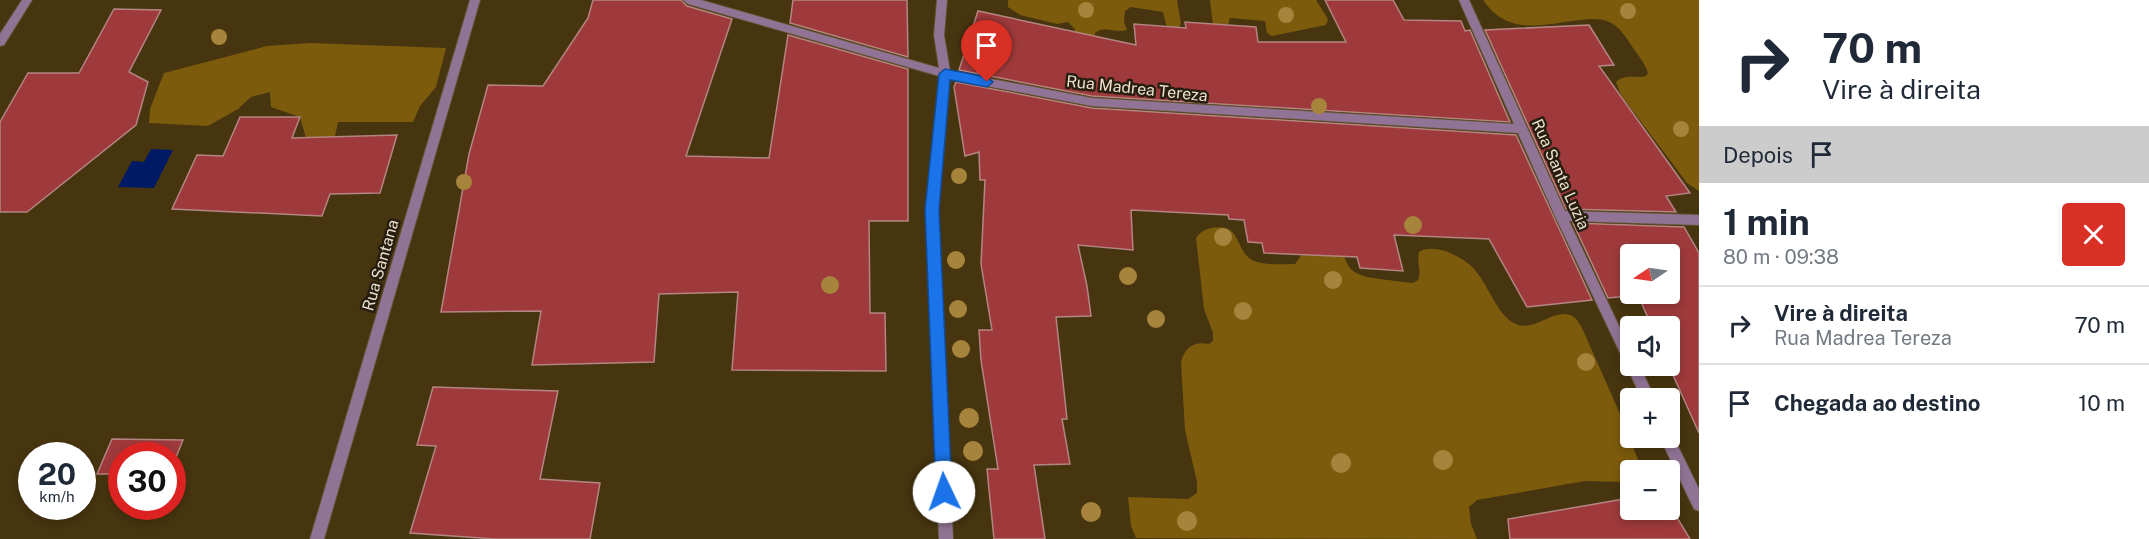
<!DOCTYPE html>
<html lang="pt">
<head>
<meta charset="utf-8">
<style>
  body { margin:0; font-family:"Public Sans",sans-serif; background:#f6f6f7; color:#1f2937; height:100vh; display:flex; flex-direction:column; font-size:22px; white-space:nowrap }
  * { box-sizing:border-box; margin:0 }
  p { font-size:20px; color:#747a83 }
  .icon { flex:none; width:33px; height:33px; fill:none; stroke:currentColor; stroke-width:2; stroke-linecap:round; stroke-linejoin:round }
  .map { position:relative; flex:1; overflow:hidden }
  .side { display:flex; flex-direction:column; background:#fff; width:450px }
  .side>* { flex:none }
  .guide { background:#fff; color:#1f2937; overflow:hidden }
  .needle { width:39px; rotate:257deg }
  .fabs { position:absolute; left:1620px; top:244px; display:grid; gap:12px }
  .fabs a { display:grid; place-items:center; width:60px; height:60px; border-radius:6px; background:#fff; box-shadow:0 3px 9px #0003; font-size:30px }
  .speed { position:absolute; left:18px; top:442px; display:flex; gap:12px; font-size:30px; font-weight:700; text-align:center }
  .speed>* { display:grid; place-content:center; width:78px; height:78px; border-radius:50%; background:#fff; box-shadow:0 3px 9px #0003; line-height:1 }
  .speed small { font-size:15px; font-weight:400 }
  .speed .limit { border:9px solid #d22; background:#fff; color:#111 }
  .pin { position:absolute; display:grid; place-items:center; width:51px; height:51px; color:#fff; margin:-62px -26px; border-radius:50% 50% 50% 0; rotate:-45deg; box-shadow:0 0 6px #0007 }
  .pin .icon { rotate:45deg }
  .me { position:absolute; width:66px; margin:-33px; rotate:357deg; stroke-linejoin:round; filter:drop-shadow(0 0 4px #0008) }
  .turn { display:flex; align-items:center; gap:21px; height:126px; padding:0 24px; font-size:27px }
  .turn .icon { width:78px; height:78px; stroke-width:2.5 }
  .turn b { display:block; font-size:42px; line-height:51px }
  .then { display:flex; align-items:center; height:57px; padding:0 24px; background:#0003; gap:12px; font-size:22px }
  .round { display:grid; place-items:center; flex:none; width:63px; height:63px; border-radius:6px; background:#f6f6f7 }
  .overview { display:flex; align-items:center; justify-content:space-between; height:102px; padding:0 24px }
  h1 { font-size:36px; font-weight:700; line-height:45px }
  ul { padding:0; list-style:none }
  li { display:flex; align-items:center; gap:18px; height:78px; padding:0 24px; border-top:2px solid #e0e1e3 }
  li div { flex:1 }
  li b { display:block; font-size:22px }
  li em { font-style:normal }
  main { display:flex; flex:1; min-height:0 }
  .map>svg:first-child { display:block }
  .green { fill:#7c5b0d }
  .water { fill:#001a65 }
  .building { fill:#9e3a3b; stroke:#b48582; stroke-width:1.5; fill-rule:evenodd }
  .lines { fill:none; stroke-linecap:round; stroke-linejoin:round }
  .minor-casing { stroke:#62512e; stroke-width:2 }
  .minor { fill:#917495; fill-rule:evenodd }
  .tree { fill:#a7843c }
  .route { fill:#1a73e8; stroke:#114b97; stroke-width:1.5 }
  .labels { text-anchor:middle; stroke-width:5; stroke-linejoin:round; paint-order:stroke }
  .street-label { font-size:16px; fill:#ede2ce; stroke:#271e0f }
</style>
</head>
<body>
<main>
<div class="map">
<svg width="1699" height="539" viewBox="0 0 1699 539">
  <rect width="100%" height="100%" fill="#473510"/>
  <g class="green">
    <path d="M1008,0H1177L1181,24L1179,27L1167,28L1163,12L1131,7L1125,11L1124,22L1127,30C1117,34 1104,25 1095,33V39L1073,37L1075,29L1068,22L1057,24L1020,15L1008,7Z"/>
    <path d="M1210,0H1316L1328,19L1326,25L1272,36L1267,33L1265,21L1230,18L1228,25L1214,34Z"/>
    <path d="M1483,0H1699V191L1687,183L1621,95L1616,82C1626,73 1634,79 1646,76L1648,73C1645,63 1637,54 1631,45C1626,37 1618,25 1609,22C1600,18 1590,19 1581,20C1542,24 1509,37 1483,0Z"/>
    <path d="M310,43L446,48L436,87L420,106L413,122H338L331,155L306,138L300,117L271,107L270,92L251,97L238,109L208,126L149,123L150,109L164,73L267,46Z"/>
    <path d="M1335,208C1348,281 1340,274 1413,283L1418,280C1422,270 1416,262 1419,252C1434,243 1458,255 1470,265C1486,279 1492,304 1508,319C1532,340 1553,304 1574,317C1577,319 1580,325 1582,328L1625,425L1638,460L1639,471H1630V480L1627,482L1585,481L1477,500L1469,507L1471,524L1477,539L1136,538L1131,526L1128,497L1188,499L1197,493V482L1185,430L1181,362C1185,347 1194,341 1209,344L1213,341V333L1204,309L1196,238C1200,232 1204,230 1211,228C1242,222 1234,249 1252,260C1263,266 1283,264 1295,264Z"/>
  </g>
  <path class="water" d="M151,149L173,150L154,188L118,187L132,161L144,162Z"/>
  <g class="building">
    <path d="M593,0H681L687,6L732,19L686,156L769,158L788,35L908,69V221H869L870,313H885L886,371L732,370L738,292L659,294L654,362L532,365L541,311L441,312L469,154L488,85L543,86L588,18Z"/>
    <path d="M793,0H907L908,57L790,23Z"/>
    <path d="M1325,0H1393L1404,20L1461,21L1465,31L1470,30L1510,122L1092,96L959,70L978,11L1136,45L1134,24L1186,28L1185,22L1256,27L1258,42H1346Z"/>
    <path d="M114,9L161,10L129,72L148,82L136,125L27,212H0V122L28,73H79Z"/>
    <path d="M1589,25L1614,65L1599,66L1690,193L1666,196L1676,212L1566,209L1485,30Z"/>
    <path d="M956,82L1092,108L1516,135L1592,300L1527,307L1489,239L1394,235L1403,271L1360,268L1357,257L1264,253L1262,243L1248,242L1244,220L1229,219L1228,215L1131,210L1133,250L1078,245L1087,286L1091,316L1056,317L1067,419H1062L1070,464L1034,465L1045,539H994L987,469H998L981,360L979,330H992L981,264L985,180H980L979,152L965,156L954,87Z"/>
    <path d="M240,117H300L292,138L397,135L380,193L330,194L322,216L172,209L197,155L223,156Z"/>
    <path d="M1573,223L1684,227L1699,253V433L1669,366L1670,327H1652L1638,295L1608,298ZM1630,255H1670V294H1630Z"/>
    <path d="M433,387L558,391L540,479L600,483L590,539H495L410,533L436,446L417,445Z"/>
    <path d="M112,439L183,440L172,467V456H122V474H97Z"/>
    <path d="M1630,498V510H1670V506L1690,539H1510L1508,519Z"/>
  </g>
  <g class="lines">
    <g class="minor-casing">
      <g id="minor">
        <path d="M22,0H32L4,45L0,46V34Z"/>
        <path d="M470,0H480L324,539H310Z"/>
        <path d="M683,0H701L939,68L934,35L937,0H947L944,35L950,71L1092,98L1514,124L1459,0H1469L1565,211L1699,215V225L1569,221L1630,349V366H1640L1655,399H1642L1555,216L1518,133L1092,106L950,79L938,210L953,539H939L926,210L939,76L688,4Z"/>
        <path d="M1670,433L1672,434L1699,489V511L1694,509L1660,438H1670Z"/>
      </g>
    </g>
    <use href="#minor" class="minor"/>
  </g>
  <g class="tree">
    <circle cx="1086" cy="10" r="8"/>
    <circle cx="1628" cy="11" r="8"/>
    <circle cx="1286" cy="15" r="8"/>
    <circle cx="219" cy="37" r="8"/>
    <circle cx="1319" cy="106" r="8"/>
    <circle cx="1681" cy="129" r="8"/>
    <circle cx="959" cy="176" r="8"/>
    <circle cx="464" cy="182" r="8"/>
    <circle cx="1413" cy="225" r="9"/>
    <circle cx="1223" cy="237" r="9"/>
    <circle cx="956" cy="260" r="9"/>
    <circle cx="1128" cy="276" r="9"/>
    <circle cx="1333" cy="280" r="9"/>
    <circle cx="830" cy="285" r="9"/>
    <circle cx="958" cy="309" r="9"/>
    <circle cx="1243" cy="311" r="9"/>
    <circle cx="1156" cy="319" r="9"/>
    <circle cx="961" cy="349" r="9"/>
    <circle cx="1586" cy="362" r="9"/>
    <circle cx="969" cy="418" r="10"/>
    <circle cx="973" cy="451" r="10"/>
    <circle cx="1443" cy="460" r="10"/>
    <circle cx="1341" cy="463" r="10"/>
    <circle cx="1091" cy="512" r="10"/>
    <circle cx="1187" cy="521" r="10"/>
  </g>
  <path class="route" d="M945,69L987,77L993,82L987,87L950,80L939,210L952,492L950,497L944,500L939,497L936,492L925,210L939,74Z"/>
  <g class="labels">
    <g class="street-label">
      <text transform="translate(1137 88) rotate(6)" y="6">Rua Madrea Tereza</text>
      <text transform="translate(1561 174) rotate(66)" y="6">Rua Santa Luzia</text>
      <text transform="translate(380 265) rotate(-74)" y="6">Rua Santana</text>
    </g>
  </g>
</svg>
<div class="fabs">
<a><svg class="needle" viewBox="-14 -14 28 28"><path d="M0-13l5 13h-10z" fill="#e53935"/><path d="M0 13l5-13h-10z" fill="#747a83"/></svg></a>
<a><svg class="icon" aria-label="sound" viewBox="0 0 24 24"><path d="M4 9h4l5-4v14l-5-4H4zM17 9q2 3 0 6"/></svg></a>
<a>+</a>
<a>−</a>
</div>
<div class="speed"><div>20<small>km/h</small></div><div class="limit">30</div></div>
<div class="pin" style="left:987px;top:82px;background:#d93025"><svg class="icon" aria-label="arrive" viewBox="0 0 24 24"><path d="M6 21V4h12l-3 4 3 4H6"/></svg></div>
<svg class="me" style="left:944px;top:492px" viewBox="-20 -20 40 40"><circle r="19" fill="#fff"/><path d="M0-13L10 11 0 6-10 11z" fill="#1a73e8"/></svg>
</div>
<section class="side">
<div class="guide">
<div class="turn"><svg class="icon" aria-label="right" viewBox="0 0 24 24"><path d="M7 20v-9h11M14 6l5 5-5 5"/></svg><div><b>70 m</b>Vire à direita</div></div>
<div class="then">Depois<svg class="icon" aria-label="arrive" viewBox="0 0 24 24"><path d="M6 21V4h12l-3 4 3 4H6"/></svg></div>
</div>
<div class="overview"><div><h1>1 min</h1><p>80 m · 09:38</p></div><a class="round" style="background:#d93025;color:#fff"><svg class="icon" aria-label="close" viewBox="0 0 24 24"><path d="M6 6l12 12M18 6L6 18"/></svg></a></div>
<ul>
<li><svg class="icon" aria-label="right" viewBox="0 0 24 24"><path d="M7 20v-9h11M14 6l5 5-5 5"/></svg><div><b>Vire à direita</b><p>Rua Madrea Tereza</p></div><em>70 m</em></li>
<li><svg class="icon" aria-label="arrive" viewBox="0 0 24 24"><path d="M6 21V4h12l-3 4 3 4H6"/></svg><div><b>Chegada ao destino</b></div><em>10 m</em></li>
</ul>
</section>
</main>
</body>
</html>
